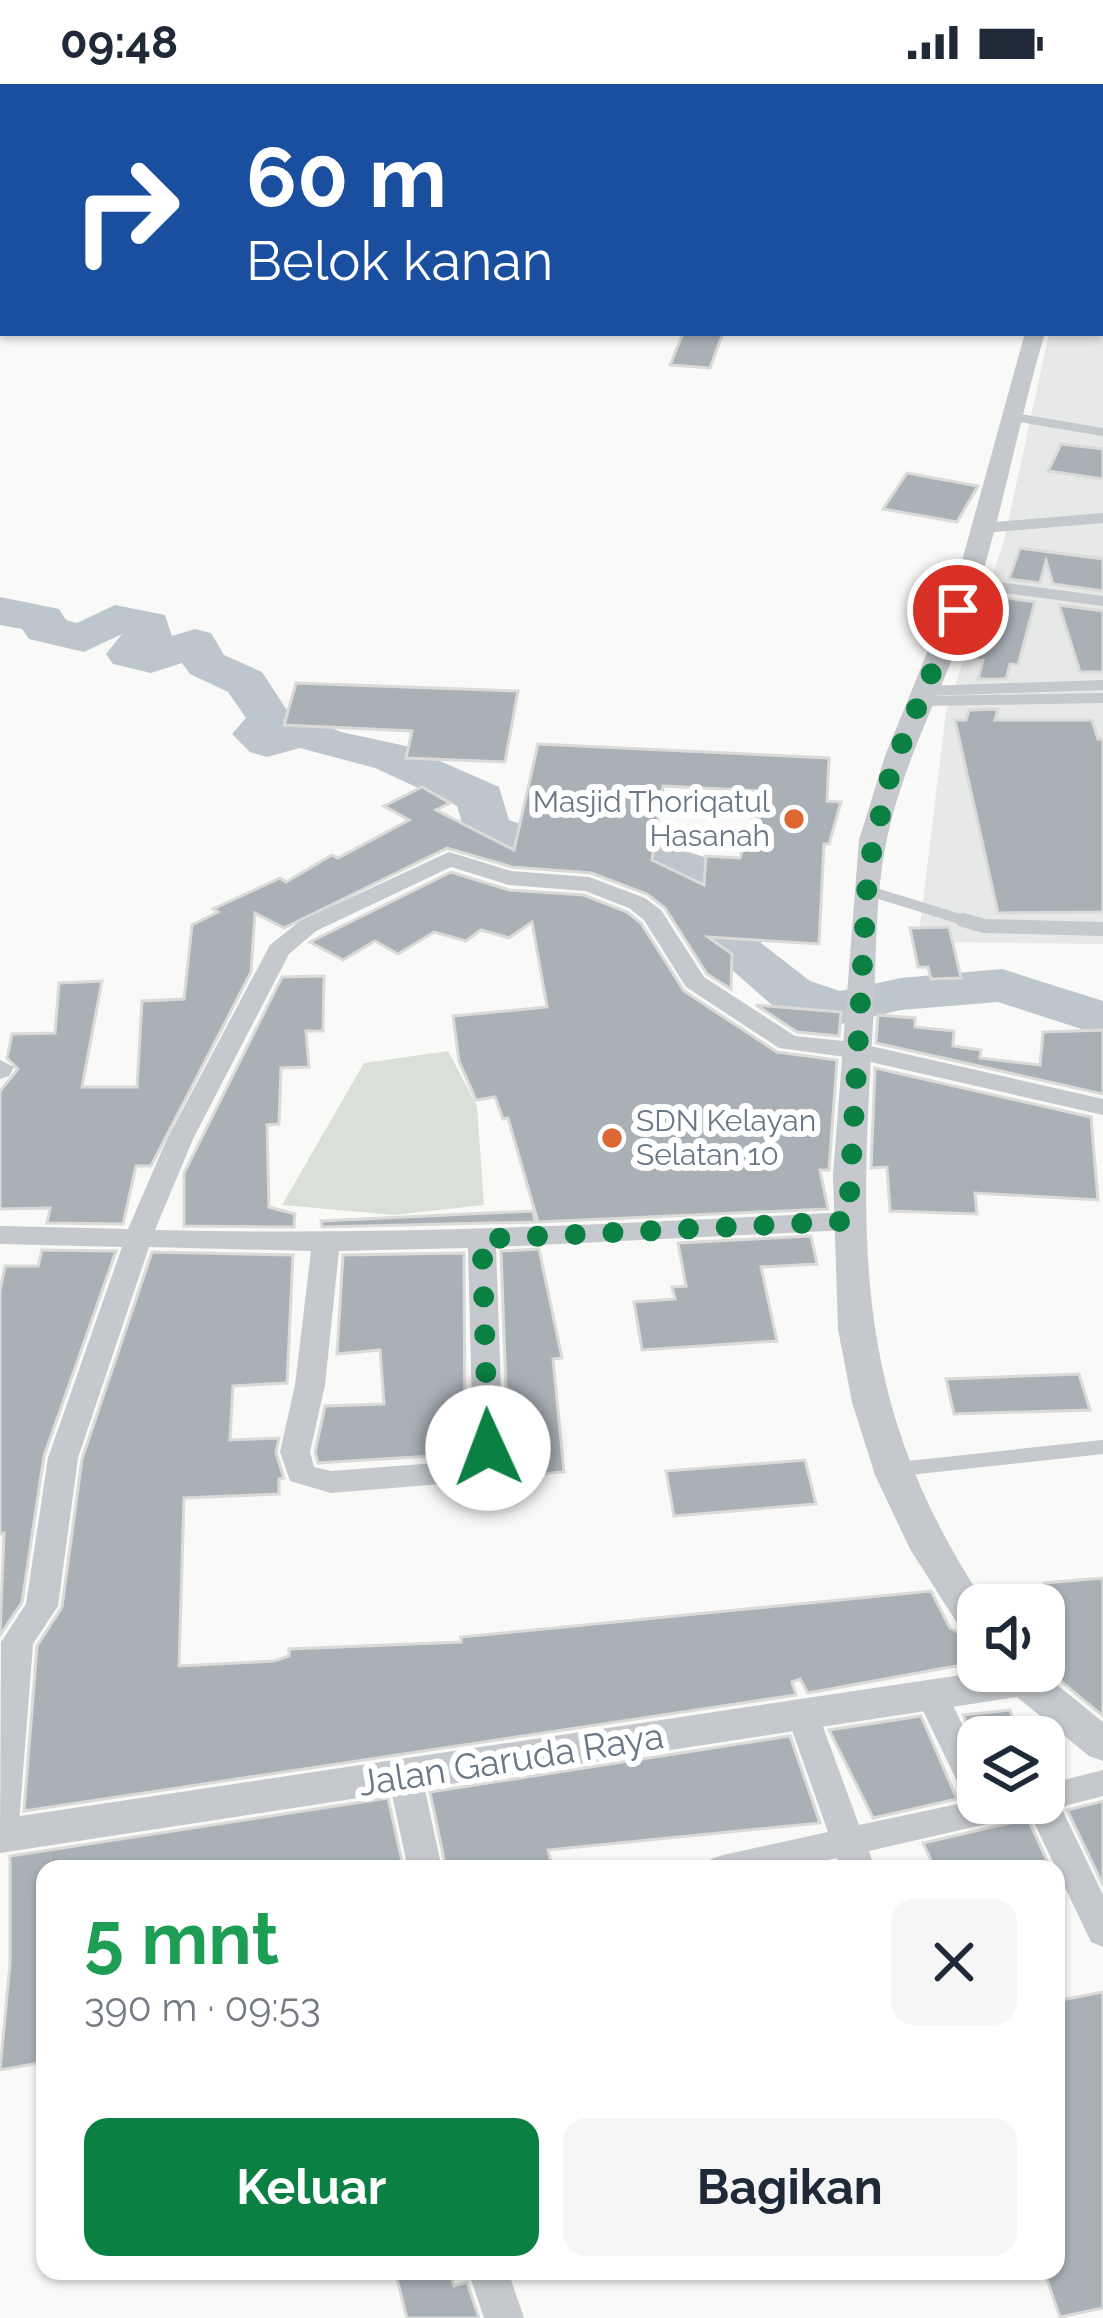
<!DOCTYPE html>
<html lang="id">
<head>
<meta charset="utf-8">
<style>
  body { margin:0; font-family:Raleway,sans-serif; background:#f6f6f7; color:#1f2937; height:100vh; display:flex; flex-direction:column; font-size:45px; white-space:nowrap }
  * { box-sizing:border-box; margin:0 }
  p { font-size:39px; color:#747a83 }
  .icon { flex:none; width:66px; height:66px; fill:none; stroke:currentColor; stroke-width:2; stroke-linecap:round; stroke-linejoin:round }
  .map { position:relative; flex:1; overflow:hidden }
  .sheet { position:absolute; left:36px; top:1776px; width:1029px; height:420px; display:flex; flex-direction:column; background:#fff; border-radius:24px; box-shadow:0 3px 9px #0004 }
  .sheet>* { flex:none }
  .banner { position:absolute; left:0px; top:0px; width:1104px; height:252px; box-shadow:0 3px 9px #0004; background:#1a4fa0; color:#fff; overflow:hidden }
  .tools { position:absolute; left:957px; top:1500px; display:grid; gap:24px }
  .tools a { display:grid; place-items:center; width:108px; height:108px; border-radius:24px; background:#fff; box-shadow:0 3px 9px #0004; font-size:60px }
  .pin { position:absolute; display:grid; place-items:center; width:102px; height:102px; color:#fff; margin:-51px; border:6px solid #fff; border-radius:50%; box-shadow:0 3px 12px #0007 }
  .me { position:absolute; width:132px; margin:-66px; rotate:358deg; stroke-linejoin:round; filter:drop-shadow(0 0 9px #0008) }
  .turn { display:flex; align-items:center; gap:42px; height:252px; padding:0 48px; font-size:54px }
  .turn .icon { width:156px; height:156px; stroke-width:2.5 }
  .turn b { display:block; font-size:84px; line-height:102px }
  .round { display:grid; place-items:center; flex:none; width:126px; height:126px; border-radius:24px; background:#f6f6f7 }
  .head { display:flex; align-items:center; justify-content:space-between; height:204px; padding:0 48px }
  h1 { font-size:72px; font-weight:700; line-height:90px; color:#1e9e55 }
  .action { display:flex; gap:24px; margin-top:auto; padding:24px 48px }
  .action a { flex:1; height:138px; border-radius:24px; background:#0b8043; color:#fff; font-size:48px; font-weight:700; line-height:138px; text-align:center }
  .action a+a { background:#f6f6f7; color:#1f2937 }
  .status { display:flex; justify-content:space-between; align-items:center; height:84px; padding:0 60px; background:#fff; direction:ltr }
  .status svg { height:33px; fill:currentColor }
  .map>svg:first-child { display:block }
  .built { fill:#e7e8e8 }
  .green { fill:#dae0d8 }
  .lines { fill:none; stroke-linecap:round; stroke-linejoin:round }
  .river { fill:#bdc6cc; fill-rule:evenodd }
  .building { fill:#a9b1b7; stroke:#dadbd9; stroke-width:3; fill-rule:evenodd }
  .service-far2 { stroke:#c5c8cc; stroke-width:8 }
  .service-far1 { stroke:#c5c8cc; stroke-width:10 }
  .service { stroke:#c5c8cc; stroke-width:14 }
  .minor { fill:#c5c8cc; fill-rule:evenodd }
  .tertiary { fill:#c5c8cc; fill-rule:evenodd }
  .route { stroke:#0b8043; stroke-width:21; stroke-dasharray:0 37.8 }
  .poi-dot { fill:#dd6833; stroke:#fff; stroke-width:4.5 }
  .labels { text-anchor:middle; stroke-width:12; stroke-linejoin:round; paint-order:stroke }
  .poi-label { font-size:30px; fill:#697786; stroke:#fff; text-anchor:end }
  .near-street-label { font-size:36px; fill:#697786; stroke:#fff }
</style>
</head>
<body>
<div class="status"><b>09:48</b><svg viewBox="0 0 49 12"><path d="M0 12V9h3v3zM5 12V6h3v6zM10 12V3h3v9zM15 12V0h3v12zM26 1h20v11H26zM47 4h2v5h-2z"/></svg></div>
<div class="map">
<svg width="1103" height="2234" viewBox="0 0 1103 2234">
  <rect width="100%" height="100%" fill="#f9f9f7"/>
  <g class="built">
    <path d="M0,0H383L384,3H3L0,136Z"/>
    <path d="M1103,190V860L918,858L946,628L1004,457L1049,249H1101Z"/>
  </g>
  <path class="green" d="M448,967L477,1022L484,1121L394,1131L282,1121L364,979Z"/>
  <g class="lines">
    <g class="river">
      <path d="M575,0H607L573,3Z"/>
      <path d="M664,0H697L699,3H666Z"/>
      <path d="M913,0H946L911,3Z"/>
      <rect x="0" y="137" width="3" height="22"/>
      <path d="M0,513L59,525L66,536L77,539L115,521L165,531L172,552L195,545L211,549L224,571L262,588L294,637L308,634L341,648L406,662L499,703L509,736C586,766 720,743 773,821L759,846L761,859L810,897L840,907L901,894L1002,885L1103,917V952L998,918L901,926L837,941L772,921L708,865L705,846L719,823C674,780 587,786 529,777C508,774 487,763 467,755L457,722L375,684L300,664L267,673L250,668L232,650L246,634L228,608L190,590L182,579L151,589L113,580L106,570L122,550L84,568L29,555L22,545L0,541Z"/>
    </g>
  </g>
  <g class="building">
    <path d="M683,249H723L710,284L670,281Z"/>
    <path d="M1061,360L1103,365V395L1048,387Z"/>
    <path d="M907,389L978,402L957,438L883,425Z"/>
    <path d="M1020,464L1103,475V507L1053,500L1046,477L1040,499L1009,495Z"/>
    <path d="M993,512L1035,518L1018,581L1010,580L1006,595H978L983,576H975Z"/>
    <path d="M1059,521L1103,527V588H1080Z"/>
    <path d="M296,599L518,607L505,678L406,674L412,647L284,641Z"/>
    <path d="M998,625L995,636H1092L1098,655H1103V828L998,829L955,636H966L969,626Z"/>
    <path d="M538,660L829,674L827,717L841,718L829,760H824L819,860L708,853L732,870L731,905L707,890L665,824L647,810L591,789L512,783L447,764L284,844L255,829L251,888L151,1082H136L123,1140L47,1139L50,1124L0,1125V1007L18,985L7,974L12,950L55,949L59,899L102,897L82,1003H137L142,917L184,915L192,841L218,828L213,825L280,794L286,798L332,771L338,774L409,736L384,722L422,703L450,719L436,726L514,766ZM663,702L760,707L740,774L706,772L704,801L652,776Z"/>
    <path d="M451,788L509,806L584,811L627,828L641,839L684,907L777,968L837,976L829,1086H820L828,1125L538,1138L508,1034L503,1035L495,1013L476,1016L459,977L453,932L547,923L532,838L509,854L481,846L466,857L434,848L398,870L375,857L343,876L310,858Z"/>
    <path d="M949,843L961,894L931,895L928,883H918L910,844Z"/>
    <path d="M324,892L323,947H306L309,983L281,984L279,1040L267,1041L269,1123L295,1130L294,1143L184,1142V1089L282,893Z"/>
    <path d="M756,921L841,928L839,952L797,948Z"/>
    <path d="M878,931L915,934V943L954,947L953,962L981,966L980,974L1040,981L1043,948L1103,946V1010L876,959Z"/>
    <path d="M875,984L1091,1033L1098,1116L975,1109L977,1130L890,1127L887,1083L871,1084Z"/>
    <path d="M533,1127L535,1138L322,1143L321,1137Z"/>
    <path d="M811,1152L817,1180L761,1183L777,1257L642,1266L634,1218L675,1215L672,1203L686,1202L678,1159Z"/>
    <path d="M539,1165L562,1274L553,1275L564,1388L494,1394L508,1363L501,1167Z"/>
    <path d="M42,1166L116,1167L44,1372L22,1518L0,1551L4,1449L0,1450V1207L5,1182H38Z"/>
    <path d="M152,1168L293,1171L287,1299L233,1302L230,1356L279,1354L276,1369L284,1394L279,1395V1410L184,1414L179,1582L274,1577L289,1572V1565L461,1558V1553L931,1507L950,1544L976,1558L978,1578L808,1609L800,1595L792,1598L796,1611L24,1727L37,1562L62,1523L82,1375Z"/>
    <path d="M464,1169L465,1370L318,1379L315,1368L325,1322L384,1320L380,1266L337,1270L343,1171Z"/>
    <path d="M1079,1290L1090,1326L954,1330L946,1295Z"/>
    <path d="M805,1376L816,1420L674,1432L666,1387Z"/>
    <path d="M1103,1494V1632L1064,1600L1044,1572V1499Z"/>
    <path d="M1010,1626L1020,1653H978V1663L963,1631Z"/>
    <path d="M921,1632L957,1715L873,1734L829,1646Z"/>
    <path d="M790,1652L820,1739L548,1766L553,1785H446L430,1708Z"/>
    <path d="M388,1714L403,1782L45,1785V1978L0,1986L10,1880V1772Z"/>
    <path d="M1103,1717V1801L1067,1726Z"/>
    <path d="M1028,1735L1051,1785H935L923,1759Z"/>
    <path d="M1103,1908V2224L1060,2233L1044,2187H1056V1917Z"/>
    <path d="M395,2187H449L454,2202L467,2198L479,2234H407Z"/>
  </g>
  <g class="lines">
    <path class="service-far2" d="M1014,333L1103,348"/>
    <g class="service-far1">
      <path d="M983,444L1103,434"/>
      <path d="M968,499L1103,517"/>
      <path d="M924,607L1103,601"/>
      <path d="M919,617L1103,614"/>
      <path d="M866,806L973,839"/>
    </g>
    <g class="service">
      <path d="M963,836L984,842L1103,845"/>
      <path d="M899,1385L1103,1363"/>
    </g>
    <g class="minor">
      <rect x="1101" y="45" width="2" height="8"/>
      <path d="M1103,104V114L1101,115V105Z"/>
      <path d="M449,768L511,787L589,793L645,814L661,826L704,893L795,952L853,958L1103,1015V1031L853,974L779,964L686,903L644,836L629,824L585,807L509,801L451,783L316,847L289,870L193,1055L155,1146C387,1152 617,1140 848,1128L862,1137L848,1146L496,1163L503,1363L493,1386L466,1398L331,1409L290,1397L280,1368L295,1301L311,1167L149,1163L78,1374L58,1522L33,1560L18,1752L13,1762L0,1765L1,1558L26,1520L48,1374L122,1163L0,1160V1142L128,1145L167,1055L270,861L300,837ZM468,1164L473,1363L469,1373L461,1377L331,1387L314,1383L310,1368L325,1301L339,1167Z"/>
      <path d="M0,976L14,983L9,992L0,995Z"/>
      <path d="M932,1600L944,1603L978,1673V1719H1044V1701L1103,1686V1712L1061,1723L1103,1811V1863L1091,1858L1030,1730L869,1767L875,1785H841L837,1774L786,1785H706L711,1775L723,1771L828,1748L786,1629L790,1620L802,1616L814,1620L818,1629L859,1741L967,1718L916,1612L920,1603Z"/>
      <path d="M405,1679L417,1683L422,1692L442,1785H408L388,1692L393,1683Z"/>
      <path d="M468,2187H508L524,2234H484Z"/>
    </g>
    <g class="tertiary">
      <rect x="1101" y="179" width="2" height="12"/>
      <path d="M1025,249H1045C1018,339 1002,432 973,520C947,598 906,669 888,750C874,811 877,876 873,939C859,1169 854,1322 986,1521H978V1554L964,1550L910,1465L875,1391L852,1318L838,1245L833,1091L859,756L885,672L957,495Z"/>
      <path d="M988,1587H1040L1103,1638V1677L1089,1672L1017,1613L0,1769V1735Z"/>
    </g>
  </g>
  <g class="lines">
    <path class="route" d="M488,1364L482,1155L848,1137L868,784L892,683L958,526"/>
  </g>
  <g class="poi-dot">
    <circle cx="794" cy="735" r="12"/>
    <circle cx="612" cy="1054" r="12"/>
  </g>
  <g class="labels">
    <g class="poi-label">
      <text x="770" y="728">Masjid Thoriqatul<tspan x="770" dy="34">Hasanah</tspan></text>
      <text x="636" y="1047" text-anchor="start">SDN Kelayan<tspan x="636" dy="34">Selatan 10</tspan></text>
    </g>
    <g class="near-street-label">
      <text transform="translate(511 1675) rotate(-9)" y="13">Jalan Garuda Raya</text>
    </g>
  </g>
</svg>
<div class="tools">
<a><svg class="icon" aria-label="sound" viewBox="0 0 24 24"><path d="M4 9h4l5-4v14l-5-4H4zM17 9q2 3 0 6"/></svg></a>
<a><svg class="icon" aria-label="layers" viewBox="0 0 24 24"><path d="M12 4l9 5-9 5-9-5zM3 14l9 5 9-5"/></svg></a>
</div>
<div class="pin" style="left:958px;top:526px;background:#d93025"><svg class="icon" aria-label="arrive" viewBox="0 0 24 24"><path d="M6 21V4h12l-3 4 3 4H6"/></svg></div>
<svg class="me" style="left:488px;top:1364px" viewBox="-20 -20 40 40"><circle r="19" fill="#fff"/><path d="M0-13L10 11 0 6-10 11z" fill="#0b8043"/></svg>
<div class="banner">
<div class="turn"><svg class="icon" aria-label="right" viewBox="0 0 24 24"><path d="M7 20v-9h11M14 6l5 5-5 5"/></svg><div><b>60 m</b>Belok kanan</div></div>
</div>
<section class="sheet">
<div class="head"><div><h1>5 mnt</h1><p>390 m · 09:53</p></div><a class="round"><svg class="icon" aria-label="close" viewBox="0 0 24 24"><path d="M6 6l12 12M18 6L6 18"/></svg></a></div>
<div class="action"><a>Keluar</a><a>Bagikan</a></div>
</section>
</div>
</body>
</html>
